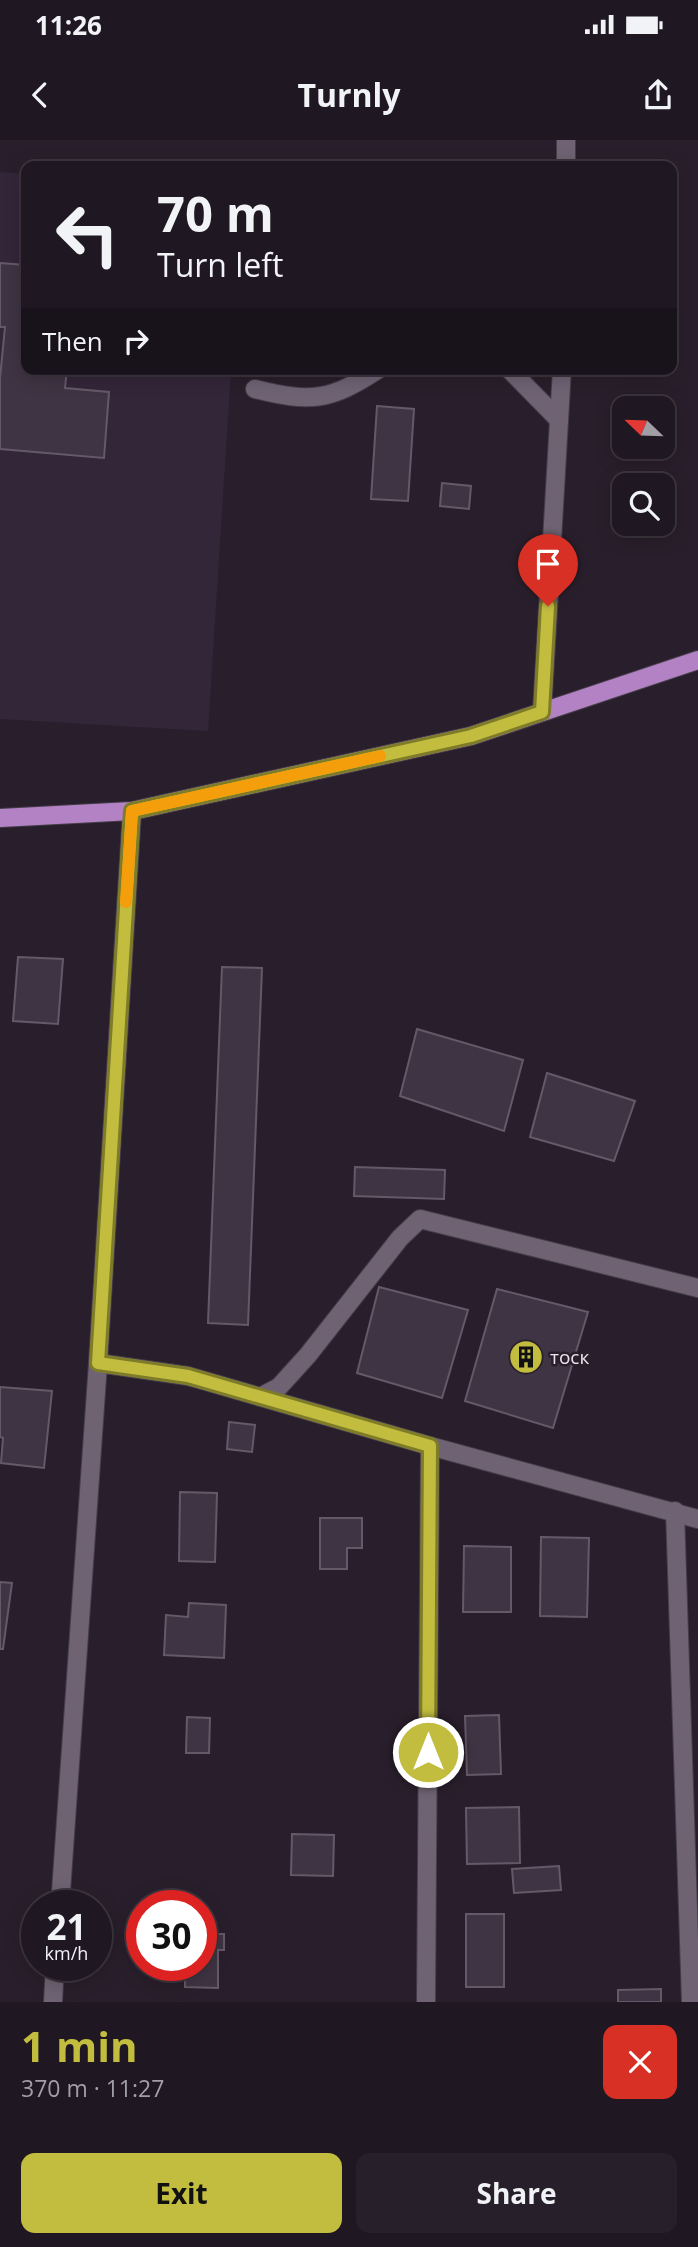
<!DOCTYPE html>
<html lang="en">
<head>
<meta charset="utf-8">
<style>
  body { margin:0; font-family:"Open Sans",sans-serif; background:#27202a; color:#f1f3f6; height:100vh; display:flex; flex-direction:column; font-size:26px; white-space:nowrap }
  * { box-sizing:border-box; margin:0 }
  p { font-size:23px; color:#a19fa5 }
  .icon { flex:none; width:38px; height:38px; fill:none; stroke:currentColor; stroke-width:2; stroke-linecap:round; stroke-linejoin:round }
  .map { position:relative; height:1862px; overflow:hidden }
  .drawer { display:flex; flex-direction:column; background:#1f1721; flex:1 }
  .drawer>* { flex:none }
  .banner { position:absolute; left:21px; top:21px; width:656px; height:214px; border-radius:14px; box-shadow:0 4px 18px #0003,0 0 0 2px #3c363f; background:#1f1721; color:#f1f3f6; overflow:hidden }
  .needle { width:46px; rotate:293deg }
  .tools { position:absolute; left:612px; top:256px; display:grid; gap:14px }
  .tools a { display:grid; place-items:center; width:63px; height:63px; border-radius:14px; background:#1f1721; box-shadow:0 4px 18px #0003,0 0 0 2px #3c363f; font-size:35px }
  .speed { position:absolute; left:21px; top:1750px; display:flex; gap:14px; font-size:35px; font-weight:700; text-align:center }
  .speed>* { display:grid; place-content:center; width:91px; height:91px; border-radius:50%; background:#1f1721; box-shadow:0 4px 18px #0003,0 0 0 2px #3c363f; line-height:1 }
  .speed small { font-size:18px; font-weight:400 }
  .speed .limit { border:10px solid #d22; background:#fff; color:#111 }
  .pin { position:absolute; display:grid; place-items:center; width:60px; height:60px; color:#fff; margin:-72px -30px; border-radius:50% 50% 50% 0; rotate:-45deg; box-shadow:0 0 7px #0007 }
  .pin .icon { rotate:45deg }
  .me { position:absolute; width:77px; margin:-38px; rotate:0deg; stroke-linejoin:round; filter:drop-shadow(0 0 5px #0008) }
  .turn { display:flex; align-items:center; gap:24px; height:147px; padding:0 21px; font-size:32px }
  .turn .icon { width:91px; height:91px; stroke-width:2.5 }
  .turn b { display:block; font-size:49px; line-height:60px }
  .then { display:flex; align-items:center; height:66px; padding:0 21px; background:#0003; gap:14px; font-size:26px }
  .round { display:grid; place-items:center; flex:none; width:74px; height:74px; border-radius:14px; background:#27202a }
  .overview { display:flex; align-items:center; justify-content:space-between; height:119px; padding:0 21px }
  h1 { font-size:42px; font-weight:700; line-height:52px; color:#c2bd3f }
  .primary-button { display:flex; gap:14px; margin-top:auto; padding:14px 21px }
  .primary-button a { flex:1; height:80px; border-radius:14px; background:#c2bd3f; color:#111; font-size:28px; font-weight:700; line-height:80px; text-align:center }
  .primary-button a+a { background:#27202a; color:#f1f3f6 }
  .status { display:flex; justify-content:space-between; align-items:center; height:49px; padding:0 35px; background:#1f1721; direction:ltr }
  .status svg { height:19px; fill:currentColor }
  header { display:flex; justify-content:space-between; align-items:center; height:91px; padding:0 21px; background:#1f1721; font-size:32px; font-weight:700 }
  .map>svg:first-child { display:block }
  .built { fill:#342639 }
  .building { fill:#3f3443; stroke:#655969; stroke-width:2 }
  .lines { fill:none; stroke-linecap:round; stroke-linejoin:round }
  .minor-casing { stroke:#453d49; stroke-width:20 }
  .major-casing { stroke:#453d49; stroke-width:20 }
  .minor { stroke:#6f6373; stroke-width:18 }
  .major { stroke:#b382c4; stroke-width:18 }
  .route-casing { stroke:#7e7b29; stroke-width:18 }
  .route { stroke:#c2bd3f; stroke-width:12 }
  .slow { stroke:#f59e0b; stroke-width:12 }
  .labels { text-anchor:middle; stroke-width:5; stroke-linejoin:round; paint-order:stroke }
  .poi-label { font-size:19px; fill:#eae3ed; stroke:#291f2c; text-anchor:start }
</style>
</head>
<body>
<div class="status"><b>11:26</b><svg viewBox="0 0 49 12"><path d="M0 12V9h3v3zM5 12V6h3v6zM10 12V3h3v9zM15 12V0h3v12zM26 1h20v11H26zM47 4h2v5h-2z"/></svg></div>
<header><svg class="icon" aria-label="back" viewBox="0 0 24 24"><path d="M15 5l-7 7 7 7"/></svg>Turnly<svg class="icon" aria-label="share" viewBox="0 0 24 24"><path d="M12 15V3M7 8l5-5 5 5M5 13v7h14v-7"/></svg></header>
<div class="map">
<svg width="698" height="1862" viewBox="0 0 698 1862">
  <rect width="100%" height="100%" fill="#291f2c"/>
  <path class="built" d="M0,32L26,34V229H231L208,591L0,579Z"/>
  <g class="building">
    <path d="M0,123L26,125V229H67L65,248L109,252L104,318L0,309V238L5,187H0Z"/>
    <path d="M377,266L414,269L408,361L371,359Z"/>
    <path d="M442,343L471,346L469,369L440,366Z"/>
    <path d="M18,817L63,819L58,884L13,881Z"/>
    <path d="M222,827L262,828L248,1185L208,1183Z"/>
    <path d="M417,889L523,920L504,991L400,956Z"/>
    <path d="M547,933L635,961L614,1021L530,997Z"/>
    <path d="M355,1027L445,1030L444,1059L354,1056Z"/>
    <path d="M379,1147L468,1170L442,1258L357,1233Z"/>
    <path d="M497,1149L588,1172L553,1288L465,1261Z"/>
    <path d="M0,1247L52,1251L44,1328L1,1323L3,1298L0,1297Z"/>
    <path d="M229,1282L255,1285L252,1312L227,1309Z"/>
    <path d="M180,1352L217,1353L215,1422L179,1421Z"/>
    <path d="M320,1378H362V1408H347V1429H320Z"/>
    <path d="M541,1397L589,1398L587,1477L540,1476Z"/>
    <path d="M464,1406L511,1407V1472H463Z"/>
    <path d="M0,1442L12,1443L3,1509H0Z"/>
    <path d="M189,1463L226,1465L224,1518L164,1515L166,1475L188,1477Z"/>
    <path d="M499,1575L501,1634L467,1635L465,1576Z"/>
    <path d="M187,1577L210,1578L209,1613H186Z"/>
    <path d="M519,1667L520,1723L467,1724L466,1668Z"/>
    <path d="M292,1694L334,1695L333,1736L291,1735Z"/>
    <path d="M559,1726L561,1750L514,1753L512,1729Z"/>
    <rect x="466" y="1774" width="38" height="73"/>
    <path d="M201,1794H224V1810H218V1848L185,1847V1825H201Z"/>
    <path d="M661,1849V1862H618V1850Z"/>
  </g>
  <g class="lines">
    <g class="minor-casing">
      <g id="minor">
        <path d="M566,0V26"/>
        <path d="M509,229L559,280"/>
        <path d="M255,249C311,263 330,261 379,229"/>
        <path d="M542,572L562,229"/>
        <path d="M98,1223L188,1236L430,1306L698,1379"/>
        <path d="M260,1257L279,1247L308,1215L400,1098L420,1079L698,1148"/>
        <path d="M675,1371L691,1862"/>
        <path d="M60,1766L98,1223L132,671"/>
        <path d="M53,1862L55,1825"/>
        <path d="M426,1862L430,1306"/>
      </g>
    </g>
    <g class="major-casing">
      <path id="major" d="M0,678L132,671L471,596L698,520"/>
    </g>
    <use href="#minor" class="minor"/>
    <use href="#major" class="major"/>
  </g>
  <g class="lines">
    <g class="route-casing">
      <path id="route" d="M428,1612L430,1306L188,1236L98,1223L132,671L471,596L542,572L548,466"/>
    </g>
    <use href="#route" class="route"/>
    <path class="slow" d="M126,762L132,671L380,616"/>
  </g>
  <defs>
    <g id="building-disc" transform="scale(1.75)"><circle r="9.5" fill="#c2bd3f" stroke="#291f2c"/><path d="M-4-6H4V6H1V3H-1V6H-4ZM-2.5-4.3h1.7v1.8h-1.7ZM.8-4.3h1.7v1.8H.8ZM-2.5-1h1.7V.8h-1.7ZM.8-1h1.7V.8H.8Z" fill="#111"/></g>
  </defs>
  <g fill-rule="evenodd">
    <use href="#building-disc" x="526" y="1217"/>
  </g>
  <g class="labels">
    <g class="poi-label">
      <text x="550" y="1224">тоск</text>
    </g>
  </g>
</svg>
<div class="tools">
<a><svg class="needle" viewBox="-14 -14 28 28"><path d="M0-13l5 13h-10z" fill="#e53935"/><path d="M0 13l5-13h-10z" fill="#a19fa5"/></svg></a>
<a><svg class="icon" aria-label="search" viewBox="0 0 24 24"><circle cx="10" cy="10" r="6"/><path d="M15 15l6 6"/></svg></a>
</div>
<div class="speed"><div>21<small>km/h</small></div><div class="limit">30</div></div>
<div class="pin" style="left:548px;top:466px;background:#d93025"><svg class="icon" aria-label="arrive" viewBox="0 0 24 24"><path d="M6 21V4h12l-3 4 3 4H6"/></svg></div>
<svg class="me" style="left:428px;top:1612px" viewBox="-20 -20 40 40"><circle r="17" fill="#c2bd3f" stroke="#fff" stroke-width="3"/><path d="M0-11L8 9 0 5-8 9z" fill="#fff"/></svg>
<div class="banner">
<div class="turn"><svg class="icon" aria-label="left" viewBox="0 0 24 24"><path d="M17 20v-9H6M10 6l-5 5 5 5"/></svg><div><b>70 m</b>Turn left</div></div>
<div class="then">Then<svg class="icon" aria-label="right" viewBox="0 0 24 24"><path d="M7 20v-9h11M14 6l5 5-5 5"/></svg></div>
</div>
</div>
<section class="drawer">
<div class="overview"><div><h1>1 min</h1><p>370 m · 11:27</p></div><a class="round" style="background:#d93025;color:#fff"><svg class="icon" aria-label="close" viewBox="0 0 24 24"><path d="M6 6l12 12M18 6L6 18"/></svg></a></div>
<div class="primary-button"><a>Exit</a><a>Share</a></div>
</section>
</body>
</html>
